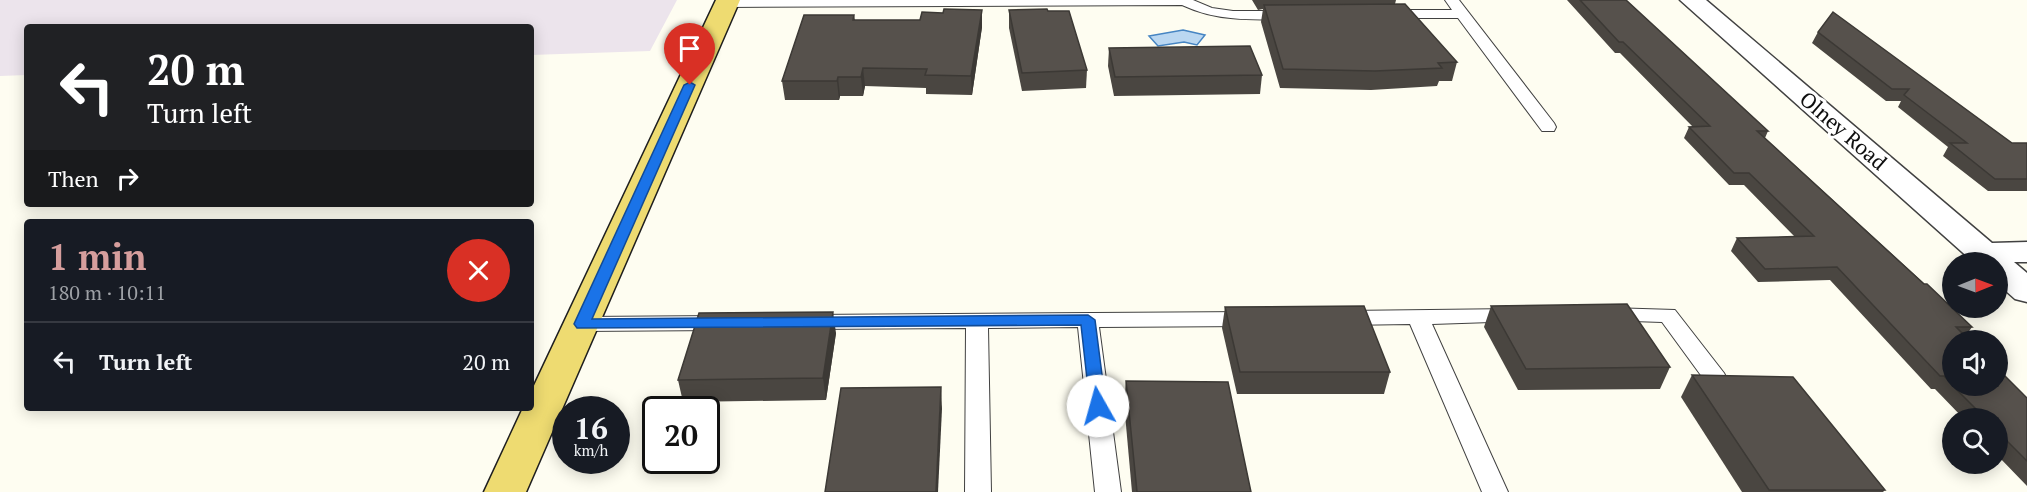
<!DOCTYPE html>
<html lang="en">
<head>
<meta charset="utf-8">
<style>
  body { margin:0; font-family:"PT Serif",serif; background:#242831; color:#f1f3f6; height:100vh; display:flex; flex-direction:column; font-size:22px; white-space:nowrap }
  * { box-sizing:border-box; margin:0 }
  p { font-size:20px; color:#9ea1a6 }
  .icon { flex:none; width:33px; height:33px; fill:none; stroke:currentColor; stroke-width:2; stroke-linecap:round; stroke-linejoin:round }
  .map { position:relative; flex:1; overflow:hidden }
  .panel { position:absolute; left:24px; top:219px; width:510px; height:192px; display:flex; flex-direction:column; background:#171b24; border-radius:6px; box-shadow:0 3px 15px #0003 }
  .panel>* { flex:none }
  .banner { position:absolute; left:24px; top:24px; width:510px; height:183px; border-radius:6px; box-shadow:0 3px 15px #0003; background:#202124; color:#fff; overflow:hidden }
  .needle { width:39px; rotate:89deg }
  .fabs { position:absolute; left:1942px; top:252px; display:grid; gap:12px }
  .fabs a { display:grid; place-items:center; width:66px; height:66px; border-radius:50%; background:#171b24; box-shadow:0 3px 15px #0003; font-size:30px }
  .speed { position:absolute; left:552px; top:396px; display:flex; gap:12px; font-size:30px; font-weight:700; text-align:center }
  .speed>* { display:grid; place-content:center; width:78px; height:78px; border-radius:50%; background:#171b24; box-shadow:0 3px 15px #0003; line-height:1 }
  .speed small { font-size:15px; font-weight:400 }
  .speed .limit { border:3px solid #111; border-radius:9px; background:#fff; color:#111 }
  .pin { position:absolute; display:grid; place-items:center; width:51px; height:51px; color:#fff; margin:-62px -26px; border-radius:50% 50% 50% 0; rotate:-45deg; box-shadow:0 0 6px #0007 }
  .pin .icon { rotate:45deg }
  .me { position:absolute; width:66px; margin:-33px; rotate:353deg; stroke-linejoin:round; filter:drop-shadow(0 0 4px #0008) }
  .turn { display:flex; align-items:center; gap:21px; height:126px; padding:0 24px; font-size:27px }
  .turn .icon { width:78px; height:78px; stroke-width:2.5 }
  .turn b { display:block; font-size:42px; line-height:51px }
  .then { display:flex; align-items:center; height:57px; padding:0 24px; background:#0003; gap:12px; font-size:22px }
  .round { display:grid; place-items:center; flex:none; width:63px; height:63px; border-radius:32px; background:#242831 }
  .headline { display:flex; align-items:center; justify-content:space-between; height:102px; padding:0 24px }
  h1 { font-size:36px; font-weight:700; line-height:45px; color:#d69e9d }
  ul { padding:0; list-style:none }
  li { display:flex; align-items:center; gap:18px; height:78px; padding:0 24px; border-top:2px solid #363941 }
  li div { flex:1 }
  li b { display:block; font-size:22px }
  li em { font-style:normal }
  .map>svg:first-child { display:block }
  .industrial { fill:#ece4ec }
  .water { fill:#bad7f1; stroke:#4685c3; stroke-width:1.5 }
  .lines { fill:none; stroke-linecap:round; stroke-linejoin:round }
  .service-casing { stroke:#414141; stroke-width:2 }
  .minor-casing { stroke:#414141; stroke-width:3 }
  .primary-casing { stroke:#1f1f1f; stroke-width:3 }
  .service { fill:#fff; fill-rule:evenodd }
  .minor { fill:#fff; fill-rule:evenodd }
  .primary { fill:#eedb71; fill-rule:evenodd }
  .wall { fill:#4a4641 }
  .shaded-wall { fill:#3c3935 }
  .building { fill:#56514c; stroke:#3c3935; stroke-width:1.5 }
  .route { fill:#1a73e8; stroke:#114b97; stroke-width:1.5 }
  .labels { text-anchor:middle; stroke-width:6; stroke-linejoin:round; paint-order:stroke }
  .street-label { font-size:21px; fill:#0e0e0e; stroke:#fff }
</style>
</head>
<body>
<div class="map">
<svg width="2027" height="492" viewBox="0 0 2027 492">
  <rect width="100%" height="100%" fill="#fefdf1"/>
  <path class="industrial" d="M0,0H677L650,51L531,55V27H27V75L0,76Z"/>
  <path class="water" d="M1183,30L1205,35L1197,45L1184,42L1158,46L1149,36Z"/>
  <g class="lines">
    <g class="service-casing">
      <g id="service">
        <path d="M722,0H1193L1212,8L1233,11H1287L1294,15L1287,19C1250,20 1216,21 1182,5L727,7L722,6L720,3Z"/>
        <path d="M1445,0H1459L1554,123L1556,127L1554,131H1542L1458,18H1389L1382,14L1389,10H1452Z"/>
        <path d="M1610,308L1675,310L1724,373L1727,379L1724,385L1716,387L1708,385L1662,322L1603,320L1599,315L1603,310Z"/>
        <path d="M1514,309L1521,311L1525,316L1521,321L1432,324L1508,492H1482L1410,324L1345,325L1338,323L1334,318L1338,313L1345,311Z"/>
        <path d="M1249,312L1256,314L1260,319L1256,324L1249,326L1099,327L1121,492H1095L1078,327L988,328L991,492H965L966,328L808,329L800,327L797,322L800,317L808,315Z"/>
        <path d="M721,316L729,318L732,323L729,328L721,330L582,331L574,329L571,324L574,319L582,317Z"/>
      </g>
    </g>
    <g class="minor-casing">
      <path id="minor" d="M1680,0H1706L1992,243L2027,242V262H2014L2027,273V302L2015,299L1998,284V262H1974L1971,260Z"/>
    </g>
    <g class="primary-casing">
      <path id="primary" d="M716,0H740L526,492H484L523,408H531V392Z"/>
    </g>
    <use href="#service" class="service"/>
    <use href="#minor" class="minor"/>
    <use href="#primary" class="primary"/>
  </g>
  <g class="wall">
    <path d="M1252,0H1396L1395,4L1457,62L1452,81H1439L1437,86L1371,90L1280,88L1261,22L1263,9L1258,10Z"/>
    <path d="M1567,0H1626L1768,131L1765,138L1972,327L1965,337L2027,398V486L1998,456V418H1963L1935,389H1931L1830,280L1758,282L1731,251L1737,238L1795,237L1744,185H1729L1684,138L1689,127H1693L1620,53H1615Z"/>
    <path d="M1009,10L1048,11L1087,70L1086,88L1022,91L1009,28Z"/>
    <path d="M854,15L855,20L982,27L972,95L926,94V88L865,86L863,96H840L839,100H785L782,81Z"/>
    <path d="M1818,32L2012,143H2027V191H1988L1943,156L1948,147L1898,107L1901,101H1886L1812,43Z"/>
    <path d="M1109,48L1262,75L1260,94L1114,96L1108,66Z"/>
    <path d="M1491,306L1670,367L1660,389L1518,390L1484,327Z"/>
    <path d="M1225,307L1390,372L1384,394H1237L1222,328Z"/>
    <path d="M836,333L826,400L683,402L678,380Z"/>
    <path d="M1692,375L1885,490L1883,492H1742L1681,397Z"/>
    <path d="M1126,381L1251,492H1132L1124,403Z"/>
  </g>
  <g class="shaded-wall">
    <path d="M982,10V27L972,95L971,76Z"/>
    <path d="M863,68L865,86L863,96L861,77Z"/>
    <path d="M838,77L840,96L839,100L837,81Z"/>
    <path d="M833,312L836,333L826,400L823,378Z"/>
    <path d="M941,387L942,409L938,492H936Z"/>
  </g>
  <g class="building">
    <path d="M1580,0H1626L1768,131H1757L1924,284H1927L1972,327H1956L1969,340H1953V385L1944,376H1940L1837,267L1765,269L1737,238L1814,236L1749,173H1734L1689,127L1710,126L1623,42H1619Z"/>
    <path d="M1405,4L1457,62L1438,63L1442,68L1375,71L1283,69L1264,5Z"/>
    <path d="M944,9L982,10L971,76L925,75L927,69L863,68L861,77H838L837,81H782L804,15H854L853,20H920L922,12L943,13Z"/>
    <path d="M1047,9L1048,11H1069L1087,70L1022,73L1009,10Z"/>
    <path d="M1833,12L2012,143H2027V179H1995L1950,143H1967L1904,95L1909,89H1892L1818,32Z"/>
    <path d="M1250,46L1262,75L1115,77L1109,48Z"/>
    <path d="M1627,304L1670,367L1526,369L1491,306Z"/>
    <path d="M1364,306L1390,372H1240L1225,307Z"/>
    <path d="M833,312L823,378L678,380L699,313Z"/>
    <path d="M1998,369L2027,398V461L1998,432V418H1985L1953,386H1998Z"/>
    <path d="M1692,375L1793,377L1885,490H1769Z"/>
    <path d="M1126,381L1228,382L1251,492H1137Z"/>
    <path d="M941,387L936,492H825L841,388Z"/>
  </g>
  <path class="route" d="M690,82L695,85L592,319L1088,315L1095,320L1106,406L1103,410H1092L1090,406L1081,325L577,328L574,324L684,85Z"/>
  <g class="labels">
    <g class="street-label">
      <text transform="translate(1843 131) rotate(41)" y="7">Olney Road</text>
    </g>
  </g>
</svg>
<div class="fabs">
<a><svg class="needle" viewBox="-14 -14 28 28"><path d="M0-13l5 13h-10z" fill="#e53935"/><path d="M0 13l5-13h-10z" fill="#9ea1a6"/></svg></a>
<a><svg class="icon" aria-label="sound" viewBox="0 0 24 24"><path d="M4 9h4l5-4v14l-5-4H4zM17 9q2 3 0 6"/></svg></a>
<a><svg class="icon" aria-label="search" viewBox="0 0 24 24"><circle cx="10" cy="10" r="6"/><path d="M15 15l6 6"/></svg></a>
</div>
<div class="speed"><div>16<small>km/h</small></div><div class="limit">20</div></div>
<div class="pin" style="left:690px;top:85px;background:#d93025"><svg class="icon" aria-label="arrive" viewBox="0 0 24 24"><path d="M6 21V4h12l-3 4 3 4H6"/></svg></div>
<svg class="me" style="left:1098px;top:406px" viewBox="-20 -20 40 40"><circle r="19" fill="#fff"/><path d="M0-13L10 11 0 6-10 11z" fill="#1a73e8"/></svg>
<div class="banner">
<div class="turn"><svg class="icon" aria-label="left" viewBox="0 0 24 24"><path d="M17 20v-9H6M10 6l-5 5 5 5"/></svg><div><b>20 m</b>Turn left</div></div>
<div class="then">Then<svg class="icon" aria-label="right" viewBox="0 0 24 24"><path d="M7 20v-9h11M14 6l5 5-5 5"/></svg></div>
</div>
<section class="panel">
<div class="headline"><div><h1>1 min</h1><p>180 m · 10:11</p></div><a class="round" style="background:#d93025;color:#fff"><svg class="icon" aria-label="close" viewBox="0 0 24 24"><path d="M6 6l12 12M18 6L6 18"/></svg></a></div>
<ul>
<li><svg class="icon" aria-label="left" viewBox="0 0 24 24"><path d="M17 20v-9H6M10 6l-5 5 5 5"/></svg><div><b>Turn left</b></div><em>20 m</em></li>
</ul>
</section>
</div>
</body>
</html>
